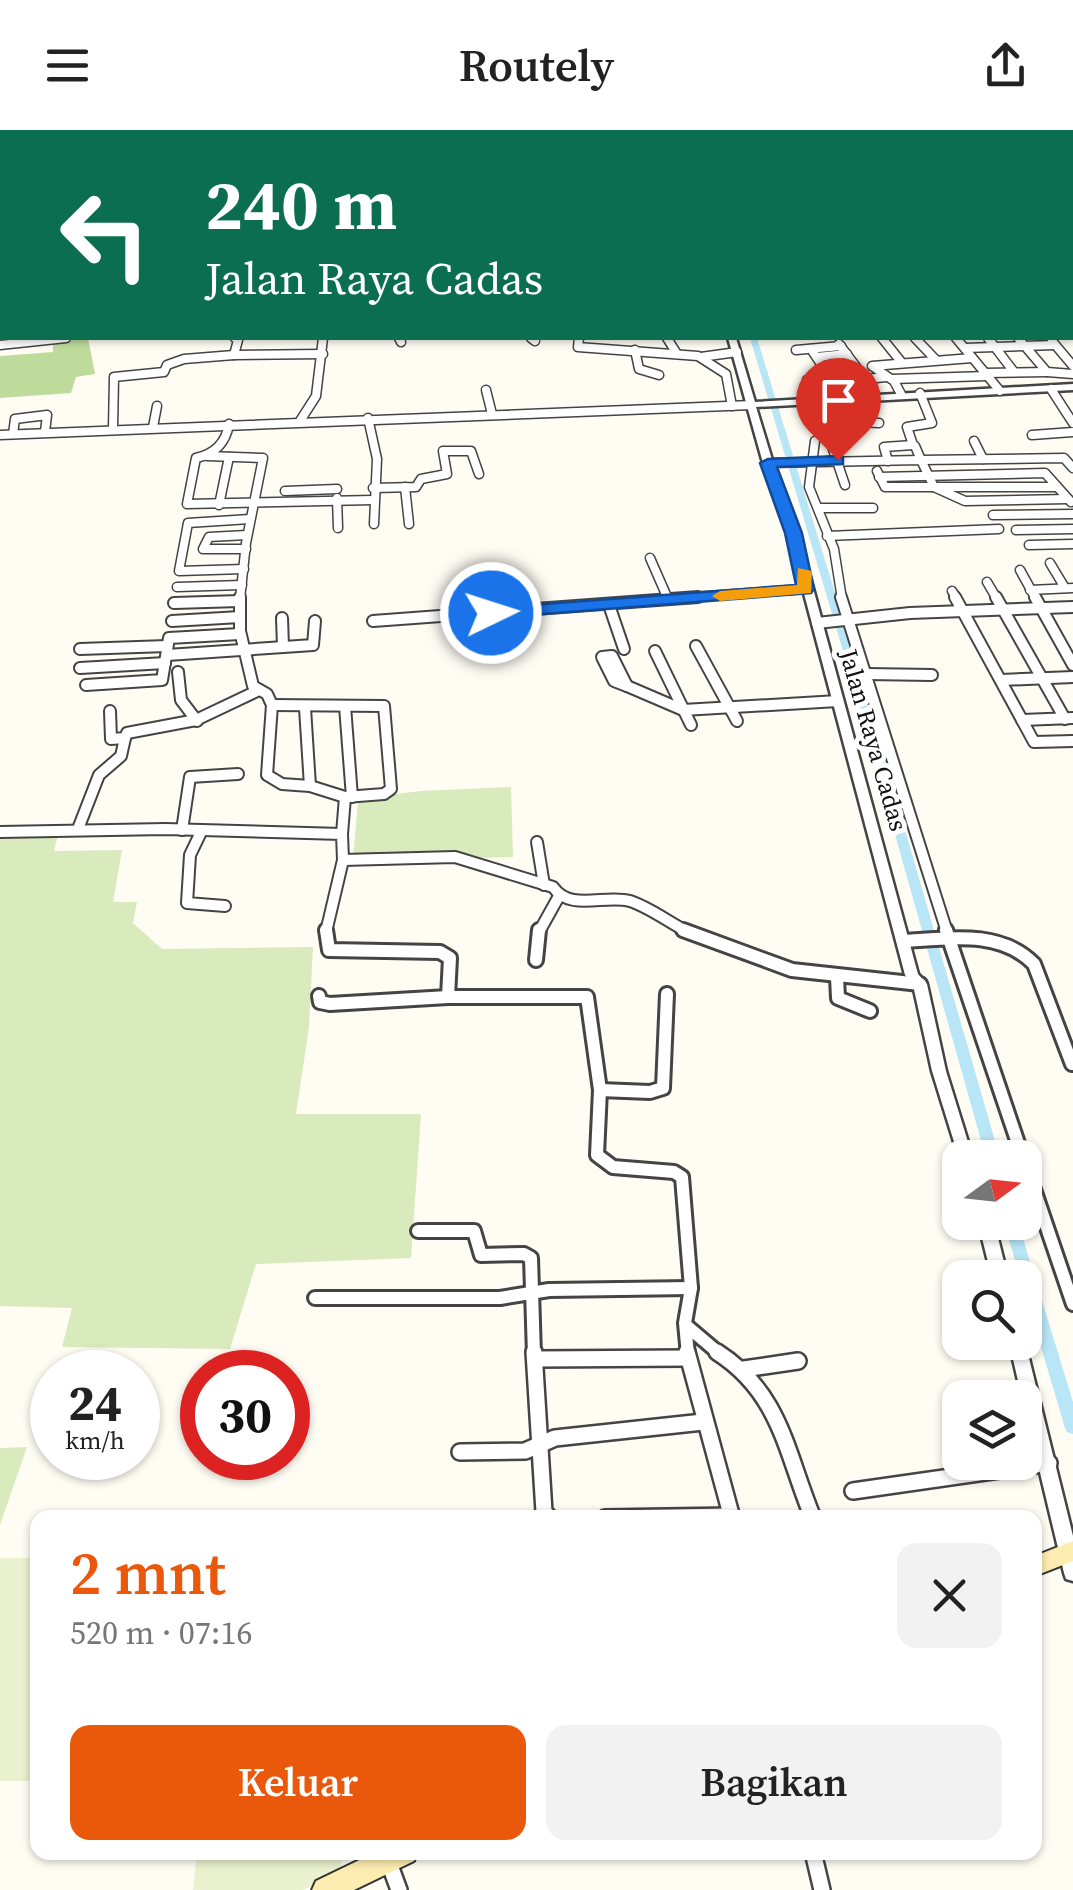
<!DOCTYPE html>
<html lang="id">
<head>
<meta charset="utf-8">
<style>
  body { margin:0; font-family:"Source Serif 4",serif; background:#f2f2f2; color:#222; height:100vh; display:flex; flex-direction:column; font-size:38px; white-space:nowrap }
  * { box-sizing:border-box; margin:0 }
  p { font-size:32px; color:#767676 }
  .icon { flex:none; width:55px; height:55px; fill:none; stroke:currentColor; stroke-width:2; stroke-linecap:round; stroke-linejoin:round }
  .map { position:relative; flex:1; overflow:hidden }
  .panel { position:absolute; left:30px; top:1380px; width:1012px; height:350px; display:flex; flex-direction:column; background:#fff; border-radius:20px; box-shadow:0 2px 8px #0004 }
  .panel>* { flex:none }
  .banner { position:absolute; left:0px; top:0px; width:1075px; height:210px; box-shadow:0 2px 8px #0004; background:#0b6e4f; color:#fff; overflow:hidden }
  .needle { width:65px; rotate:75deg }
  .fabs { position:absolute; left:942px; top:1010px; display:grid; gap:20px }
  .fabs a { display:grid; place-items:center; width:100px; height:100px; border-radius:20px; background:#fff; box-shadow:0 2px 8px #0004; font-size:50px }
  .speed { position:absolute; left:30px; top:1220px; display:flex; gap:20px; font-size:50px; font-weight:700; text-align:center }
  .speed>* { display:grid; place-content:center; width:130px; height:130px; border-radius:50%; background:#fff; box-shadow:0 2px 8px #0004; line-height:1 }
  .speed small { font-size:25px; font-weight:400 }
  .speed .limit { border:15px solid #d22; background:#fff; color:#111 }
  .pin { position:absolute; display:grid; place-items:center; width:85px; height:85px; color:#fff; margin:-102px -42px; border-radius:50% 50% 50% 0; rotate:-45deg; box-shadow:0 0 10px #0007 }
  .pin .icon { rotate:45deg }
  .me { position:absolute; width:110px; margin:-55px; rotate:86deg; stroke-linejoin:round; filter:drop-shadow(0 0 8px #0008) }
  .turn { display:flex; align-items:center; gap:35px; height:210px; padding:0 40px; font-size:45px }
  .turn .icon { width:130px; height:130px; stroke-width:2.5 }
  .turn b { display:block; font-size:70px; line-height:85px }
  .round { display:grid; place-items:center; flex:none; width:105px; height:105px; border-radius:20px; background:#f2f2f2 }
  .headline { display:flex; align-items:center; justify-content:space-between; height:170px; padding:0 40px }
  h1 { font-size:60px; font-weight:600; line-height:75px; color:#ea580c }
  .action { display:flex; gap:20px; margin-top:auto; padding:20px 40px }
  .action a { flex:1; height:115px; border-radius:20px; background:#ea580c; color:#fff; font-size:40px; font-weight:600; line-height:115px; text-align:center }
  .action a+a { background:#f2f2f2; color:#222 }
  header { display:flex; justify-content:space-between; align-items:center; height:130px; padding:0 40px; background:#fff; font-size:45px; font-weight:600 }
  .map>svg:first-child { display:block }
  .green { fill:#d9eabd }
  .forest { fill:#bfdb9c }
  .pitch { fill:#e9f1cf }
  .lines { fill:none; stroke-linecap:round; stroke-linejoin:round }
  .canal { fill:#b9e6f6; fill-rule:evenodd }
  .minor-far4-casing { stroke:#444; stroke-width:9 }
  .minor-far3-casing { stroke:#444; stroke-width:11 }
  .minor-far2-casing { stroke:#444; stroke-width:14 }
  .minor-far1-casing { stroke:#444; stroke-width:18 }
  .minor-casing { stroke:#444; stroke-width:20 }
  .tertiary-casing { stroke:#444; stroke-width:5 }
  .secondary-casing { stroke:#333; stroke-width:4 }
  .minor-far4 { stroke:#fff; stroke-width:6 }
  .minor-far3 { stroke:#fff; stroke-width:8 }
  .minor-far2 { stroke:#fff; stroke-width:10 }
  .minor-far1 { stroke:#fff; stroke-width:12 }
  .minor { stroke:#fff; stroke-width:15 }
  .tertiary { fill:#fff; fill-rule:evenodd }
  .secondary { fill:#feedb0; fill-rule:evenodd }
  .route { fill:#1a73e8; stroke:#114b97; stroke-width:2.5 }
  .slow { fill:#f59e0b }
  .labels { text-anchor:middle; stroke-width:10; stroke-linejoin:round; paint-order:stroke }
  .street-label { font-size:25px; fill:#111; stroke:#fff }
</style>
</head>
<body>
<header><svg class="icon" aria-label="menu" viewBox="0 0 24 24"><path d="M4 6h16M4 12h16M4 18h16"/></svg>Routely<svg class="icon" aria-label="share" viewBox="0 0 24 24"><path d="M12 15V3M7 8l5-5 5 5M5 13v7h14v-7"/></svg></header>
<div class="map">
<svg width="1073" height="1760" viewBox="0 0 1073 1760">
  <rect width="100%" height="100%" fill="#fffcf4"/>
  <g class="green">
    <path d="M511,657L513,727L353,731L358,669L420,661Z"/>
    <path d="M58,705L54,721L122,720L113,772H137L133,793L162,819L313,817L309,897L296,984H421L411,1128L256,1134L230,1219L62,1217L72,1178L0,1176V707Z"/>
    <path d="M27,1317L0,1395V1318Z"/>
  </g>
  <path class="forest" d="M24,208H88L95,244L76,247L71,263L0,268V226L53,222V214L22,215Z"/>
  <g class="pitch">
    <rect x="0" y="1428" width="37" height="223"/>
    <path d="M197,1723H341V1744L303,1760H193Z"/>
  </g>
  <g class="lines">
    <g class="canal">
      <path d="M750,208H757L859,541L1000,1028H986L849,541Z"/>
      <path d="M1004,1092H1018L1073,1272V1304L1067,1302L1065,1298L1025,1163V1148H1020Z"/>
    </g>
    <g class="minor-far4-casing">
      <g id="minor-far4">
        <path d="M162,0L177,2"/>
        <path d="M572,0H589"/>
        <path d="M356,2H395"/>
      </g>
    </g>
    <g class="minor-far3-casing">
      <g id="minor-far3">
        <path d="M235,208L238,210L234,225L323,224"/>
        <path d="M399,208L401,212"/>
        <path d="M531,208L535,211"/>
        <path d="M579,208L578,217L698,226L726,244L732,276"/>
        <path d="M667,208L677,224"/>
        <path d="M882,208L902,233"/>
        <path d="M915,208L936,230"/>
        <path d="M956,208L1000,261"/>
        <path d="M988,208L1014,242"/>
        <path d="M1018,208L1047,242L1073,244"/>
        <path d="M1052,211L1073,236"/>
        <path d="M839,214L866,250"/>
        <path d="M0,215L66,208"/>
        <path d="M965,218L1055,215"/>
        <path d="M811,219L833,252"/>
        <path d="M635,220L639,239L659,245"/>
        <path d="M796,220L841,216"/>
        <path d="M701,227L737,222"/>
        <path d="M817,227L847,224"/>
        <path d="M984,243L1047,242"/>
        <path d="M892,249L987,246"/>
        <path d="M807,250L837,252L886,247"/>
        <path d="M1051,259L1073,293"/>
        <path d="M486,260L492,284"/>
        <path d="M901,264L894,251L872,236L972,228"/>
        <path d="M847,267L860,292L879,293"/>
        <path d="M816,269L845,355"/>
        <path d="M368,288L377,329L374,394"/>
        <path d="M300,291L316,266L323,208"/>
        <path d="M229,294C226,312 215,324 196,328L187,374L373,370"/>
        <path d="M153,297L157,276"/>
        <path d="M113,299L114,247L164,242L167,235L184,229L234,225"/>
        <path d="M13,304L15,289L47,285L45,302"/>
        <path d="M0,305L752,275"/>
        <path d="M1032,305L1073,302"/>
        <path d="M815,311L809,357L834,419L842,469"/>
        <path d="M974,311L983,329"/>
        <path d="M915,316L921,330L1064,328L1073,338"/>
        <path d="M207,326L263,328L246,413L240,469"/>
        <path d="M888,331L884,317L913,315L907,297L932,293L920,263"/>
        <path d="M768,333L921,330L934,357L965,371L1068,369"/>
        <path d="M877,341L885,357H1057"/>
        <path d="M879,347L1045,343L1071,372"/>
        <path d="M405,357L409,394"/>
        <path d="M373,358L416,357L421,349L447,344L443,321H471L479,344"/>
        <path d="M285,361L337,359"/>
        <path d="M337,368L338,398"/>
        <path d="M219,375L229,327"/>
        <path d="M819,378H873"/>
        <path d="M993,385L1073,384"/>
        <path d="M1016,400L1073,399"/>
        <path d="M827,406L999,399"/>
        <path d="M1029,415L1073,414"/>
        <path d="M246,419H203L209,407L247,405"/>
        <path d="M650,428L668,469"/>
        <path d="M1050,433L1065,458"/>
        <path d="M244,439L179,441L188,393L250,389"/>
        <path d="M1020,440L1036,469"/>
        <path d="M987,452L997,469"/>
        <path d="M177,457L242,455"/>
        <path d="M1030,460L1073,458"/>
        <path d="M952,461L957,469"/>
        <path d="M664,469L805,459"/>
      </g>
    </g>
    <g class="minor-far2-casing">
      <g id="minor-far2">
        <path d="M240,467V501L253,556L267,564L272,575L267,645L282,654L310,656"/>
        <path d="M841,467L947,802"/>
        <path d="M955,467L1034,612L1073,611"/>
        <path d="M996,467L1065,589"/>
        <path d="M1035,467L1073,535"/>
        <path d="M174,473L240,471"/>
        <path d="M609,475L624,519"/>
        <path d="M282,488L283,517"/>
        <path d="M172,491L240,487"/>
        <path d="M373,491L698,467"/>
        <path d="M817,493L910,483L1073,477"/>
        <path d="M696,516L737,591"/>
        <path d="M80,519L167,516"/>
        <path d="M655,521L691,595"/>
        <path d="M167,525L313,515L315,491"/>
        <path d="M612,526L627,556L614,551L602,527Z"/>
        <path d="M80,538L165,533"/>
        <path d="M178,542L181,570L197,591"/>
        <path d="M867,544L932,545"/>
        <path d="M1001,550L1073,547"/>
        <path d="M86,555L162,550L169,508L240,504"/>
        <path d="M627,556L683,580L838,571"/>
        <path d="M272,575L384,576L391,659L384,664L345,667L342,704"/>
        <path d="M345,576L352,667"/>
        <path d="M305,578L310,656L345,667"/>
        <path d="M110,581L111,609L125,608L127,603L196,590L259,560"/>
        <path d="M1022,590L1073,588"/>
        <path d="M78,699L99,645L121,626L125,608"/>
        <path d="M182,700L190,647L238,644"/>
        <path d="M202,700L190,725L187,773L225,776"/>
        <path d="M0,702L165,699L342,704L343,730L455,727L553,757C570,782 605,764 630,771C649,777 670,793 688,802"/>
        <path d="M537,712L544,755"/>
        <path d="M326,802L343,730"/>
        <path d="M539,802L559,766"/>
      </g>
    </g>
    <g class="minor-far1-casing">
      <g id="minor-far1">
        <path d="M326,800L329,820L440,822L450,828L448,867H587L600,960L597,1025L613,1037L674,1042L682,1047L691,1158L685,1193L688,1225"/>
        <path d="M683,800L792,840L920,854"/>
        <path d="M946,800L1023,1028"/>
        <path d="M906,811C950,808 1001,800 1034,834L1072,934"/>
        <path d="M536,830L539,800"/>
        <path d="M837,847L838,868L870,881"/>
        <path d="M319,866L320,872L330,874L448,867"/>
        <path d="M600,960L650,962L663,958L667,864"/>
        <path d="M1025,1033L1073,1174"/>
        <path d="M418,1101H474L481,1125L524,1124L531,1128L534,1225"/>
        <path d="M315,1168H500L549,1160L691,1158"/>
        <path d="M688,1197L721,1225"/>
      </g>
    </g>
    <g class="minor-casing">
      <g id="minor">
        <path d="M534,1222L544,1382L550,1388"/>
        <path d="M687,1222L732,1388"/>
        <path d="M717,1222C781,1263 786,1323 813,1388"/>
        <path d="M536,1229L688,1228"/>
        <path d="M744,1239L798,1231"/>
        <path d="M460,1322L525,1321L555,1308L703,1292"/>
        <path d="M853,1361L1049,1333"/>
        <path d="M605,1388L732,1386"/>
        <path d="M813,1722L822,1760"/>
        <path d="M388,1730L399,1760"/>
      </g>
    </g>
    <g class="tertiary-casing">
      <g id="tertiary">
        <path d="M511,0H519L521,2H514Z"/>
        <path d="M728,208H736L755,272L1073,254V260L756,277L773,333L798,403L918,844L927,854L946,941L973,1028H960V1030L959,1028L932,941L913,855L905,845L788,403L763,333Z"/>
        <path d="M978,1092H994L1008,1148H992Z"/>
        <path d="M1009,1212H1025L1073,1406V1451L1066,1449L1064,1443L1025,1280V1268H1022Z"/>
      </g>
    </g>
    <g class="secondary-casing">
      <g id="secondary">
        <path d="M1073,1411V1431L1035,1446V1426Z"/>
        <path d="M376,1722H418L414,1731L354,1760H312L316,1751Z"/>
      </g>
    </g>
    <use href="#minor-far4" class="minor-far4"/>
    <use href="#minor-far3" class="minor-far3"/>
    <use href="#minor-far2" class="minor-far2"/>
    <use href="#minor-far1" class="minor-far1"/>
    <use href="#minor" class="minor"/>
    <use href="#tertiary" class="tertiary"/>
    <use href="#secondary" class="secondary"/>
  </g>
  <path class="route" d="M838,326L843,327V334L777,337L802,403L814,459L811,463L491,488L482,483L491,478L796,455L785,403L760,333L768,329Z"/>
  <path class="slow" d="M798,438L812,441L811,463L720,471L712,466L720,461L797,455Z"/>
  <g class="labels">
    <g class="street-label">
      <text transform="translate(874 610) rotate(74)" y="9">Jalan Raya Cadas</text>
    </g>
  </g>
</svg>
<div class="fabs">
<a><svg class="needle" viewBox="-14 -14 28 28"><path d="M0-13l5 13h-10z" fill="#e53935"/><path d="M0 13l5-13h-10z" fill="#767676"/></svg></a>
<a><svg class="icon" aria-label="search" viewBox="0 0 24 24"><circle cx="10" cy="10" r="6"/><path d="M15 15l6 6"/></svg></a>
<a><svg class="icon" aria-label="layers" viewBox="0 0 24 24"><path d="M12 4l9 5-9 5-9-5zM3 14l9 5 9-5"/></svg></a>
</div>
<div class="speed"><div>24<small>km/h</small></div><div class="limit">30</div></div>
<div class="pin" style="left:838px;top:330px;background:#d93025"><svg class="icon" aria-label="arrive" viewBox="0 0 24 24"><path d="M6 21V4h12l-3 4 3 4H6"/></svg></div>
<svg class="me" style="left:491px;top:483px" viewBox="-20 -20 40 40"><circle r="17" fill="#1a73e8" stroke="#fff" stroke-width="3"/><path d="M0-11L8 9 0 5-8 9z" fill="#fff"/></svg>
<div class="banner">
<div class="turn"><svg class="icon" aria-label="left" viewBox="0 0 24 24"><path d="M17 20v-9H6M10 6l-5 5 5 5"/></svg><div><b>240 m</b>Jalan Raya Cadas</div></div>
</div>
<section class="panel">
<div class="headline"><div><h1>2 mnt</h1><p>520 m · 07:16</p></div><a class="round"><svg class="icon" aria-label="close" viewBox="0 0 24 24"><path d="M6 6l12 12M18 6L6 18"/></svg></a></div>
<div class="action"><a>Keluar</a><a>Bagikan</a></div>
</section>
</div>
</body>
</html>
